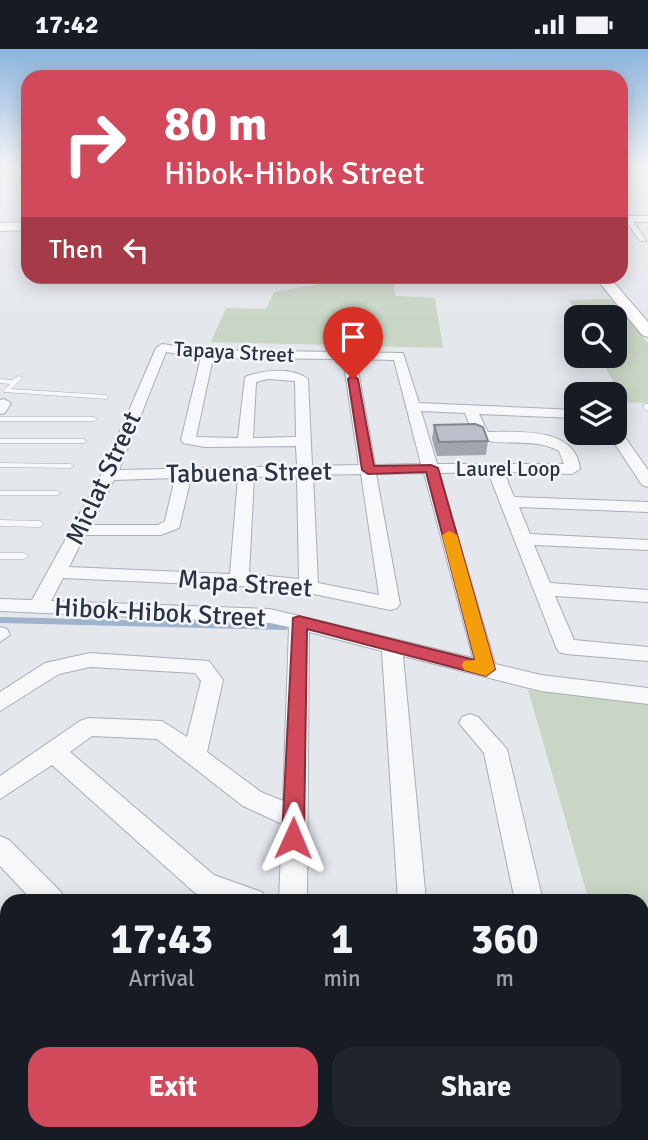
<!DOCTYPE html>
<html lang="en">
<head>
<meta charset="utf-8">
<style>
  body { margin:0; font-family:Signika,sans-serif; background:#20242c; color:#f1f3f6; height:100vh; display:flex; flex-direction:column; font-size:26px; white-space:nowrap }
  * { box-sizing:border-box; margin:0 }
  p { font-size:23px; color:#9ea1a6 }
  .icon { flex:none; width:38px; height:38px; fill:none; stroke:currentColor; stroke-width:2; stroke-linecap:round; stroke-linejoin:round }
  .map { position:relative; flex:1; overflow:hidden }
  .drawer { position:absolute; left:0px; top:845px; width:649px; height:247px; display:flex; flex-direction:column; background:#171b24; border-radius:21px 21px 0 0; box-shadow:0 4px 18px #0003 }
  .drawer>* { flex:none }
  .guide { position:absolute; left:21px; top:21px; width:607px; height:214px; border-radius:21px; box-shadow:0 4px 18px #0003; background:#d1495b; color:#fff; overflow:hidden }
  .buttons { position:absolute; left:564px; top:256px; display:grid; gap:14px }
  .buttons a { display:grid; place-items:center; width:63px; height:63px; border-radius:14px; background:#171b24; box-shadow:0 4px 18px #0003; font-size:35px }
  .pin { position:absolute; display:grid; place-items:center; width:60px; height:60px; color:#fff; margin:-72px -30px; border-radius:50% 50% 50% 0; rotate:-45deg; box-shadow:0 0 7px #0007 }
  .pin .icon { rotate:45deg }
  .me { position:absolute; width:77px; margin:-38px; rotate:1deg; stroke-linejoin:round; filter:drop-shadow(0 0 5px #0008) }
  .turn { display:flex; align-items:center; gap:24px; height:147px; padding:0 28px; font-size:32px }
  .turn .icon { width:91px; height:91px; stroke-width:2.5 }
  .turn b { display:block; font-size:49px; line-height:60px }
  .then { display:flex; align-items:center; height:66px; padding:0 28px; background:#0003; gap:14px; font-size:26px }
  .eta { display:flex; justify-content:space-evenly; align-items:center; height:119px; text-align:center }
  .eta b { font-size:42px; font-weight:800; line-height:49px }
  .primary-button { display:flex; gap:14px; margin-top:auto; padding:14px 28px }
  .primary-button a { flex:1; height:80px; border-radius:21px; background:#d1495b; color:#fff; font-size:28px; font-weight:800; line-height:80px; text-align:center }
  .primary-button a+a { background:#20242c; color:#f1f3f6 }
  .status { display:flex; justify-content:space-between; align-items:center; height:49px; padding:0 35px; background:#171b24; direction:ltr }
  .status svg { height:19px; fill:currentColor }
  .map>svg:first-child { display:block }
  .green { fill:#c9d6c5 }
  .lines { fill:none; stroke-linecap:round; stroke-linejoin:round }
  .stream { stroke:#9fb4cc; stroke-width:6 }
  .lane-casing { stroke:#a9aeb7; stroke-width:1 }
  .street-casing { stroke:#a9aeb7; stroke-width:2 }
  .secondary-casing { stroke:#a9aeb7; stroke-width:2 }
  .lane { fill:#f7f8fa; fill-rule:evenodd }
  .street { fill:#f7f8fa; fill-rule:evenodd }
  .secondary { fill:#fff; fill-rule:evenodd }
  .wall { fill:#a1a5ae }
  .building { fill:#bbc0ca; stroke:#83868d; stroke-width:2 }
  .route { fill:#d1495b; stroke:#882f3b; stroke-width:2 }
  .slow { fill:#f59e0b }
  .labels { text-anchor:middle; stroke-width:5; stroke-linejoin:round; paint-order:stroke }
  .far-street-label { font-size:21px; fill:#2b3445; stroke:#f4f6f9 }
  .street-label { font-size:26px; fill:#2b3445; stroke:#f4f6f9 }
</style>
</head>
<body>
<div class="status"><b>17:42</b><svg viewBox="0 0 49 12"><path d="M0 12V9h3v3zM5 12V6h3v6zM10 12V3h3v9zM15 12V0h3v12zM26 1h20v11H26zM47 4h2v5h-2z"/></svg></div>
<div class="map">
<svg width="648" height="1091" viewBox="0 0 648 1091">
  <rect width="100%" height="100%" fill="#e4e7ec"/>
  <g class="green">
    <path d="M393,228L395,247L435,249L443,299L211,293L226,259L266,260L274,243C335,231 394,227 456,228L450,231Z"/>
    <path d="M611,250L648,294V354L624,353L599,306H614V268H578L569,251Z"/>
    <path d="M528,641L648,655V1052L642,1033V852H589Z"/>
  </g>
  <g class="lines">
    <path class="stream" d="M0,571L285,578"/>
    <g class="lane-casing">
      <g id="lane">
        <path d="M18,327L23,328L11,340L106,346L109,348L106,350L4,343L3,342L10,335L0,334V330L13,331Z"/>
        <path d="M646,355H648V362L646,361L643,357Z"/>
        <path d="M0,368H94L98,370L94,372H0Z"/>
        <path d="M0,390H83L87,392L83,394H0Z"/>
        <path d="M0,414L70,415L74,417L70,419L0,418Z"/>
        <path d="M0,442H57L61,444L57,446H0Z"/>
        <path d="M0,471L40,472L44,475L40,478L0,477Z"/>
        <path d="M0,504H24L29,507L24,510H0Z"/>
      </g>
    </g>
    <g class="street-casing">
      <g id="street">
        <path d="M621,167H648V173H634L646,192H640L626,173H621Z"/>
        <path d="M162,295L208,301L403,304L419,354L576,361V369L479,365L488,383C520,383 576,378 580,420L572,425L504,423L514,448L648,453V463L519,458L530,485L648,491V501L534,496L550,534L648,541V553L555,547L574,591L648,598V612L566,605L559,603L556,598L488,423L439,424L495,615L541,626L648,639V655L541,642L403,607L426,852H398L382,602L309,583L307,852H279L282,775L243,757L157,690L92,687L70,703L214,826L262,843L266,852H217L195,844L52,716L0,750V727L80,672L88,669L162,672L187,688L201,632L195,624L90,618L59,625L0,662V643L45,614L90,604L209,612L223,631L207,703L261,743L283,752L289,578L270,574L0,562V550L32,551L101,426L156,299ZM166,303L201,308L181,391L183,394L204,398L296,397L297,417L119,421ZM213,309L343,310L359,416L312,417L308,330C292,318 263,321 245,328L238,389L196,388ZM356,310L394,311L421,415L375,416ZM268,330L295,332L296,388L253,389L256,333ZM421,362L465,364L474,387C500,400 532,387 559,402L564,415H437ZM424,424L473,609L270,560L51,552L63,529L285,539L390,561L397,559L400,555L376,425ZM361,425L379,546L318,534L313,426ZM297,427L299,530L249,525L254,428ZM238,428L230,525L69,518L85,486H161L179,479L191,429ZM175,429L165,472L158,476H91L114,431Z"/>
        <path d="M4,350L11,354L5,364L0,365V351Z"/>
        <path d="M614,379L619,380L648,421V438L642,436L607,383H614Z"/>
        <path d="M0,578L7,580L10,586L0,593Z"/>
        <path d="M470,665L478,668L507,700L543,852H515L484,704L459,674L462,668Z"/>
        <path d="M0,787L9,791L61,843L65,852H33L0,817Z"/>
        <path d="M0,993L7,996V1033L0,1030Z"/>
        <path d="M61,1085H99L101,1091H63Z"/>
        <path d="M389,1085H423L422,1091H388Z"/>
        <path d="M539,1085H595L597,1091H538Z"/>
      </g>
    </g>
    <g class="secondary-casing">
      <g id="secondary">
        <path d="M28,173V181L0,182V174Z"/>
        <path d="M595,228H609L648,273V288L642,286Z"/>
      </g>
    </g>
    <use href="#lane" class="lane"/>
    <use href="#street" class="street"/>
    <use href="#secondary" class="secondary"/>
  </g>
  <path class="wall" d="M434,376L488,392L486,406L437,407L432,390Z"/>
  <path class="building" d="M475,375L483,378L488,392L439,393L434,376Z"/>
  <linearGradient id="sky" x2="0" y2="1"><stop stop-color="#8bb4dd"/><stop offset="0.43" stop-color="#f3f4f6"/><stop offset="1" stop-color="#f3f4f6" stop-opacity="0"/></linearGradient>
  <rect width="648" height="269" fill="url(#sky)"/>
  <path class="route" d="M353,326L358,330L374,417L431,416L438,419L495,620L486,627L307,580L304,789L300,795L293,798L285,795L282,789L293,569L299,567L475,611L426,423L368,425L362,421L348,330Z"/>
  <path class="slow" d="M449,482L457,486L495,620L486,627L464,621L462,616L464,612L475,611L442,486Z"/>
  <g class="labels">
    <g class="far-street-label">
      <text transform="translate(234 303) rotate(3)" y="7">Tapaya Street</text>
      <text x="508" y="427">Laurel Loop</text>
    </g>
    <g class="street-label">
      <text transform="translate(249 423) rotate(-1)" y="9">Tabuena Street</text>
      <text transform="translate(103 429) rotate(-65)" y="9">Miclat Street</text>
      <text transform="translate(245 534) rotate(4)" y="9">Mapa Street</text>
      <text transform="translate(160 563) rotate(3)" y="9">Hibok-Hibok Street</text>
    </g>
  </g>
</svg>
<div class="buttons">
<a><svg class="icon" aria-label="search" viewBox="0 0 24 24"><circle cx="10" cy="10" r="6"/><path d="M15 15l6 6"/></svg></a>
<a><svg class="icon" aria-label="layers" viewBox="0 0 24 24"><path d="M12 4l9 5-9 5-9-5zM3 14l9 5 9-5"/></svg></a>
</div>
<div class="pin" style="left:353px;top:330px;background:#d93025"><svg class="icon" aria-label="arrive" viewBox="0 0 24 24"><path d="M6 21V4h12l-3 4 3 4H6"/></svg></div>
<svg class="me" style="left:293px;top:789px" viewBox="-20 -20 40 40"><path d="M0-17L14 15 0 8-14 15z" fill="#d1495b" stroke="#fff" stroke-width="4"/></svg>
<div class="guide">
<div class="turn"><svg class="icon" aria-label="right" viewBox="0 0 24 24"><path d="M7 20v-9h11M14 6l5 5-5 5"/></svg><div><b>80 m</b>Hibok-Hibok Street</div></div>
<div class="then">Then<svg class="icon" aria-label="left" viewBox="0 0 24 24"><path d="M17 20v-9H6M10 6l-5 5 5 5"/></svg></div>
</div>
<section class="drawer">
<div class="eta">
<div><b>17:43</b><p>Arrival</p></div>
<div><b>1</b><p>min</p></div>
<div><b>360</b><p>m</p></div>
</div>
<div class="primary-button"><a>Exit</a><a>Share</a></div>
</section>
</div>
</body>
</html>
